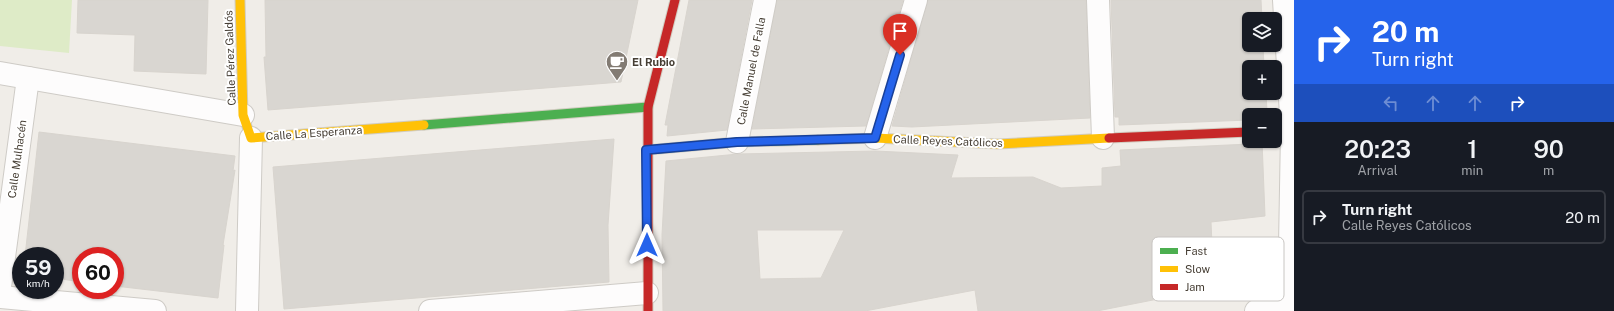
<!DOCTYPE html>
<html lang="en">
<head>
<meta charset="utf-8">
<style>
  body { margin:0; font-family:"Public Sans",sans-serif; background:#20242c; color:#f1f3f6; height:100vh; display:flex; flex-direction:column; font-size:15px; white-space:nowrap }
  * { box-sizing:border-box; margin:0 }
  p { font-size:13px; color:#9ea1a6 }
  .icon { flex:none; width:22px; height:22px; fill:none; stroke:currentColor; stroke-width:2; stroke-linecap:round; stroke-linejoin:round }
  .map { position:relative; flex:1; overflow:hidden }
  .drawer { display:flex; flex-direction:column; background:#171b24; width:320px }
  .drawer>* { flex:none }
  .hud { background:#2563eb; color:#fff; overflow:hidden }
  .buttons { position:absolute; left:1242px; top:12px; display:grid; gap:8px }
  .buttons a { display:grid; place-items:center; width:40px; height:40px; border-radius:6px; background:#171b24; box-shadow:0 1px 3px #0004; font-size:20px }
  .speed { position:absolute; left:12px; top:247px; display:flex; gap:8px; font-size:20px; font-weight:700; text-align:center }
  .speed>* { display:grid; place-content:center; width:52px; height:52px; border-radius:50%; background:#171b24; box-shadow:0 1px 3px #0004; line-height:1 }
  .speed small { font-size:10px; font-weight:400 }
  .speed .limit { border:6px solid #d22; background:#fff; color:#111 }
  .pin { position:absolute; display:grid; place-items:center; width:34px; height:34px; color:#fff; margin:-41px -17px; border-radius:50% 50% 50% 0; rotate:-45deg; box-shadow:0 0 4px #0007 }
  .pin .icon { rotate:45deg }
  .me { position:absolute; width:44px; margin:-22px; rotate:0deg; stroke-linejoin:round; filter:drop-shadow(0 0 3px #0008) }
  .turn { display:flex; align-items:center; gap:14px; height:84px; padding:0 12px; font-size:18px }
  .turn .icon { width:52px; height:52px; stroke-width:2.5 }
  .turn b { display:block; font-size:28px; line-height:34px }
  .lanes { display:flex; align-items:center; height:38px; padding:0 12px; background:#0003; justify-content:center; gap:20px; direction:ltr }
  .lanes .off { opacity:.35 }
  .eta { display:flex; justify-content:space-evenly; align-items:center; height:68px; text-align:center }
  .eta b { font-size:24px; font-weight:600; line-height:28px }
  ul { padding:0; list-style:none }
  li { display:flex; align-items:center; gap:12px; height:54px; margin:0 8px 6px; padding:0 4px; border:2px solid #363941; border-radius:6px }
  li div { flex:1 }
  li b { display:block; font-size:15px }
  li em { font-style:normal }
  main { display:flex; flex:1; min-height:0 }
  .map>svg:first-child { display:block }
  .green { fill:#deebc7 }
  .building { fill:#d9d6d1; stroke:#d8d4ce; fill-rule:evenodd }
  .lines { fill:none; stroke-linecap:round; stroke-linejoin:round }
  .street-casing { stroke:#cecbc6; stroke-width:24 }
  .fast-casing { stroke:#d1ccc0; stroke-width:11 }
  .slow-casing { stroke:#d1ccc0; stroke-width:11 }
  .jam-casing { stroke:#d1ccc0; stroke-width:11 }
  .street { stroke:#fdfcfc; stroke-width:22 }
  .fast { stroke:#4caf50; stroke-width:9 }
  .slow { stroke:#ffc107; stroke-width:9 }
  .jam { stroke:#c62828; stroke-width:9 }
  .route-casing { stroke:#184099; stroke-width:10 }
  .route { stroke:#2563eb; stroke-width:7 }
  .labels { text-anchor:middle; stroke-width:4; stroke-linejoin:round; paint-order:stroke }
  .street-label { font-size:11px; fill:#463e34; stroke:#fff }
  .poi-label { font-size:11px; font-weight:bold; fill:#463e34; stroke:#fff; text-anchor:start }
  .key { fill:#fff; stroke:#c8c5c2; stroke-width:1 }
  .key-label { font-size:11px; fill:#463e34 }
</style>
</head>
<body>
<main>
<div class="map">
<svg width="1294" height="311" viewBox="0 0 1294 311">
  <rect width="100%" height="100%" fill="#f0ede8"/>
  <path class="green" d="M0,0H72L69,53L0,46Z"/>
  <g class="building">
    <path d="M78,0H208L206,74L134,71L135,35L77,33Z"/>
    <path d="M265,0H638L621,82L268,110L264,57H266Z"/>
    <path d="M689,0H752L727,130L667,136L668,125H665Z"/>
    <path d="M777,0H903L866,126L752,129Z"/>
    <path d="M928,0H1086L1090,118L912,127L892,126Z"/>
    <path d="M1111,0H1261L1262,19H1249V45H1263L1264,67H1249V93H1266L1267,112L1260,113V115H1249V120L1119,125V117H1115Z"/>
    <path d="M39,132L235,156L233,171L235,170L223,245H224L218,298L115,286V256H81V282L55,278V256H25Z"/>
    <path d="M614,139L608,225L609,282L284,309L273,167Z"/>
    <path d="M1257,141H1262L1265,216L1211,222L1214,288L1097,311H978L975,290L865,311H663L662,235L666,161L738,154L875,151L958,155L951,178L1033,177L1061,188L1102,186V168L1121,166L1120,150L1250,144ZM757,230H844L821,278L760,279Z"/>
  </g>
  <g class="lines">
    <g class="street-casing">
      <g id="street">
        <path d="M1098,0L1103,138"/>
        <path d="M1284,0L1292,131L1289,305"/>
        <path d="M0,73L243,115"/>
        <path d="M875,138L916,0"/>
        <path d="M737,142L765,0"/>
        <path d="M0,287L28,78"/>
        <path d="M0,297L155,311"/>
        <path d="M247,311L251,138"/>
        <path d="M430,311L647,293"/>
        <path d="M1256,311L1294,304"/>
      </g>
    </g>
    <g class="fast-casing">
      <g id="fast">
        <path d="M424,125L648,107"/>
        <path d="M647,150L737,142L818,140"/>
      </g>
    </g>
    <g class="slow-casing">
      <g id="slow">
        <path d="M240,0L243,115L251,138L424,125"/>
        <path d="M818,140L875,138L998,144L1109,138"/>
      </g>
    </g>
    <g class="jam-casing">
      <g id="jam">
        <path d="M1109,138L1249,132"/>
        <path d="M648,311V107L675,0"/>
      </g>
    </g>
    <use href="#street" class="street"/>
    <use href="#fast" class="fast"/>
    <use href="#slow" class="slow"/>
    <use href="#jam" class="jam"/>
  </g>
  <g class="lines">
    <g class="route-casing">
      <path id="route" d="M647,245L646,150L737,142L875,138L900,55"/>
    </g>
    <use href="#route" class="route"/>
  </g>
  <defs>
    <g id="cafe-pin" transform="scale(1.15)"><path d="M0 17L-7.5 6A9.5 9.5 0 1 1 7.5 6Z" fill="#827b73" stroke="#fff"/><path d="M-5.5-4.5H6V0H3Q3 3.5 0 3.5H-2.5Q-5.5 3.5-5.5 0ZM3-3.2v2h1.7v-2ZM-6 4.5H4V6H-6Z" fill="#fff"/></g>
  </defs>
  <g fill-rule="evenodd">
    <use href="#cafe-pin" x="617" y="62"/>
  </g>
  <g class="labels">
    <g class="street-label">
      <text transform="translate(230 58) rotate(-92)" y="4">Calle Pérez Galdós</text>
      <text transform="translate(751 71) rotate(-79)" y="4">Calle Manuel de Falla</text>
      <text transform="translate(314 133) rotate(-4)" y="4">Calle La Esperanza</text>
      <text transform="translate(948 141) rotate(2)" y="4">Calle Reyes Católicos</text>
      <text transform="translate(17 159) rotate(-82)" y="4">Calle Mulhacén</text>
    </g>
    <g class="poi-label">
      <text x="632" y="66">El Rubio</text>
    </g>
  </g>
  <rect x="1152" y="237" width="132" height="64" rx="6" class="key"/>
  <rect x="1160" y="248" width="18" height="6" fill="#4caf50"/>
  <rect x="1160" y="266" width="18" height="6" fill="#ffc107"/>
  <rect x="1160" y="284" width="18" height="6" fill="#c62828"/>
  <g class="key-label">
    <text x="1185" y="255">Fast</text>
    <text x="1185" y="273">Slow</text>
    <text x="1185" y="291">Jam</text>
  </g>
</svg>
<div class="buttons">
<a><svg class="icon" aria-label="layers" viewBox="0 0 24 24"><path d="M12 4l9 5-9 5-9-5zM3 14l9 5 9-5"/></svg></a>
<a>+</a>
<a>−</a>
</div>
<div class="speed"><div>59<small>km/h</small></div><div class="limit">60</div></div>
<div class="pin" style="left:900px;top:55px;background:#d93025"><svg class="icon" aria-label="arrive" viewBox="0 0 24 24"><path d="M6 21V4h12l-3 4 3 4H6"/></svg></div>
<svg class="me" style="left:647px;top:245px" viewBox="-20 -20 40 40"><path d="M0-17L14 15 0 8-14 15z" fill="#2563eb" stroke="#fff" stroke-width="4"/></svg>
</div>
<section class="drawer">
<div class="hud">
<div class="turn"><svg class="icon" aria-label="right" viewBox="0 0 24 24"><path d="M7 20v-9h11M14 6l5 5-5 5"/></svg><div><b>20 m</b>Turn right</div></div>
<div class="lanes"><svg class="icon off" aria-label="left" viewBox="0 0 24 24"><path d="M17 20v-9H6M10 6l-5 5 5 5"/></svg><svg class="icon off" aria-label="ahead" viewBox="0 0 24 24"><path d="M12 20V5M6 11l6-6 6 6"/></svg><svg class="icon off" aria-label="ahead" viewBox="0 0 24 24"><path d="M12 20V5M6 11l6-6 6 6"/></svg><svg class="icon" aria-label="right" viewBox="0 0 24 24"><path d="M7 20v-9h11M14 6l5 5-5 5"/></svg></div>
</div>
<div class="eta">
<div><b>20:23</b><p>Arrival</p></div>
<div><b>1</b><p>min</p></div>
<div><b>90</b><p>m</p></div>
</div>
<ul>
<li><svg class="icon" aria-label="right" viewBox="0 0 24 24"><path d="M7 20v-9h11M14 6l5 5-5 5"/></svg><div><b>Turn right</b><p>Calle Reyes Católicos</p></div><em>20 m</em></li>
</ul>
</section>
</main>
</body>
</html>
